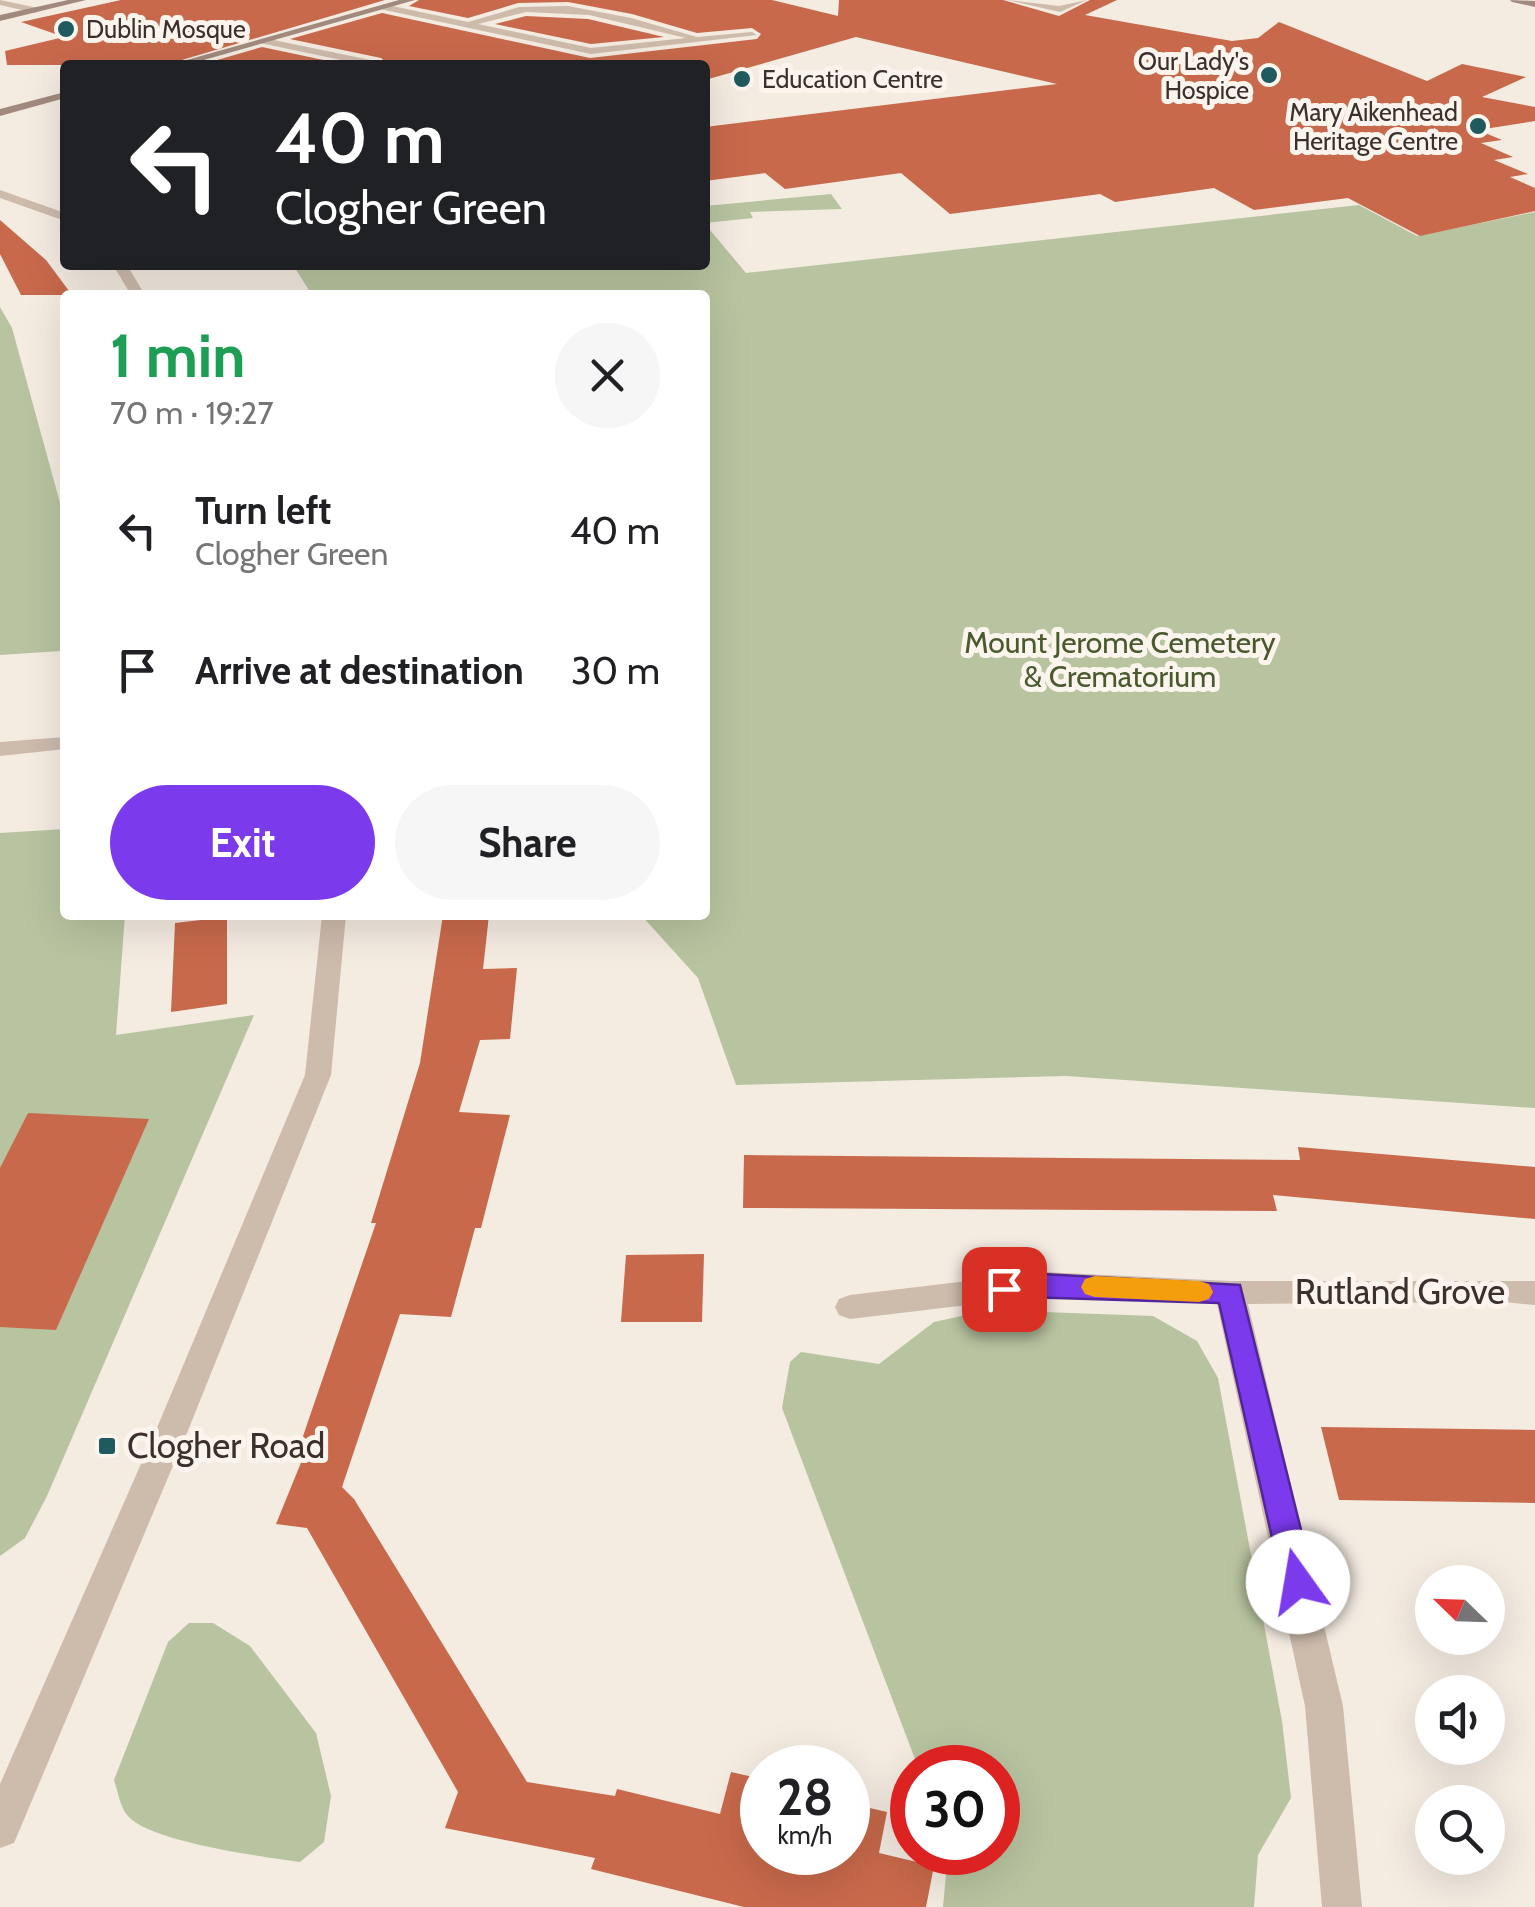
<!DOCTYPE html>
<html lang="en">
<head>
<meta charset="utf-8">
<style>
  body { margin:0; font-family:Cabin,sans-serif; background:#f6f6f6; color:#202124; height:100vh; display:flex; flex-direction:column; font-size:38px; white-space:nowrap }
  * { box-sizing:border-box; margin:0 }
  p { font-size:32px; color:#757577 }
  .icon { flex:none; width:55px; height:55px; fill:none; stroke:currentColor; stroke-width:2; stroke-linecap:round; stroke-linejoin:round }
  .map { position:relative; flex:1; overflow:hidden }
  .sheet { position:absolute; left:60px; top:290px; width:650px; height:630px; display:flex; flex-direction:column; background:#fff; border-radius:10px; box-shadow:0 10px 40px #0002 }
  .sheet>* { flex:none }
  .top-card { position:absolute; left:60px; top:60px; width:650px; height:210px; border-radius:10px; box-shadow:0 10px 40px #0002; background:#202124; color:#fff; overflow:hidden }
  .needle { width:65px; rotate:293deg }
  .controls { position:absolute; left:1415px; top:1565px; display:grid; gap:20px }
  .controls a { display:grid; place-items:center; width:90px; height:90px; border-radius:50%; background:#fff; box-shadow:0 10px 40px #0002; font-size:50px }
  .speed { position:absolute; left:740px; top:1745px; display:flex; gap:20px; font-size:50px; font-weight:700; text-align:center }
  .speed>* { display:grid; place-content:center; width:130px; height:130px; border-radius:50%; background:#fff; box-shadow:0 10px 40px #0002; line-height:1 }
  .speed small { font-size:25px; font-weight:400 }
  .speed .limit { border:15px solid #d22; background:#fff; color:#111 }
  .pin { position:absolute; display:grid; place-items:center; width:85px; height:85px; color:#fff; margin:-42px; border-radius:20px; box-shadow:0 5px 15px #0006 }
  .me { position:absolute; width:110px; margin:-55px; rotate:347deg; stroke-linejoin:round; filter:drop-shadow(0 0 8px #0008) }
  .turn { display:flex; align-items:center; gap:35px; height:210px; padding:0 50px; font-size:45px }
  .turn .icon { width:130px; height:130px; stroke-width:2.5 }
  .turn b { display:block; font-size:70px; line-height:85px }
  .round { display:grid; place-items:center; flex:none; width:105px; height:105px; border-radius:52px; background:#f6f6f6 }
  .headline { display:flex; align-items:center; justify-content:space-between; height:170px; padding:0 50px }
  h1 { font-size:60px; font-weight:700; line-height:75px; color:#1e9e55 }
  .action { display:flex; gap:20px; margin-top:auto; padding:20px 50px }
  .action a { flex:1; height:115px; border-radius:60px; background:#7c3aed; color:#fff; font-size:40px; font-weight:700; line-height:115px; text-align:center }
  .action a+a { background:#f6f6f6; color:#202124 }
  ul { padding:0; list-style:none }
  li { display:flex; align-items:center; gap:30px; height:140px; padding:0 50px }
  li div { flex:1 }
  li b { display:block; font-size:38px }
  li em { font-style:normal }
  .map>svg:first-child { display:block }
  .green { fill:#b8c4a0 }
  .building { fill:#c8694b }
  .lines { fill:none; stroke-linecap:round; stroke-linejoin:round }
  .minor { fill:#cdbbac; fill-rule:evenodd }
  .tertiary { fill:#cdbbac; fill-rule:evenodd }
  .secondary { fill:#a18a7d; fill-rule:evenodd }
  .route { fill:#7c3aed; stroke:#51269a; stroke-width:2.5 }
  .slow { fill:#f59e0b }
  .poi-dot { fill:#1f5a5e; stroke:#fbf5ee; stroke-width:4 }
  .labels { text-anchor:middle; stroke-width:10; stroke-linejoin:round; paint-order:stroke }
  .far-poi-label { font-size:25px; fill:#3b302b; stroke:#fbf5ee; text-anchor:start }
  .park-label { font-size:30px; fill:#4a5a2e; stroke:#fbf5ee }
  .near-street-label { font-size:35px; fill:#3b302b; stroke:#fbf5ee }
  .near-poi-label { font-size:35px; fill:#3b302b; stroke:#fbf5ee; text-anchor:start }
</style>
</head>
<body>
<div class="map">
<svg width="1535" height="1907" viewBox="0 0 1535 1907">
  <rect width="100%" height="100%" fill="#f4ebe1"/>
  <g class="green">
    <path d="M831,194L842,209L750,212L753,218L705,223V206Z"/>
    <path d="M1359,205L1417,236L1535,212V1108L1066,1076L736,1085L698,978L641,915H705V295H312L293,265H705V224L746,273Z"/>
    <path d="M0,307L12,328L65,521V649L61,651L0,655Z"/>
    <path d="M65,829V915H125L116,1035L254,1015L47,1496L25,1538L0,1556V833Z"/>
    <path d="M989,1310L1153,1316L1197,1341L1218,1378L1282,1721L1291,1798L1258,1855L1254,1907H943L948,1853L998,1852V1768L918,1767L782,1408L790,1362L801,1352L879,1364L934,1322Z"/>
    <path d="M189,1623H213L250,1646L316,1733L331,1796L324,1842L300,1862C264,1857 150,1842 128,1816C120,1808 118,1791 114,1780L168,1642Z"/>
  </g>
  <g class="building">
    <path d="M121,0H385L165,65H7L5,51L64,37L21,22Z"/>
    <path d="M419,0H772L838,16L839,0H1003L1059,16L1090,0H1117L1085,15L1232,41L1258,38L1279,22L1427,81L1462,64L1526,77L1482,97L1535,107V121L1478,130L1502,140L1481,143L1513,157L1494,160L1528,174L1510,177L1535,188V211L1420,236L1348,198L1254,210L1214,188L1115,202L1100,194L950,214L901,173L785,189L765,173L705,181V127L1057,84L856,37L705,80V65H685L678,60L626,65H389L381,58L290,39L382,13L590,58L757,39L761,34L752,28L697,33L632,14L568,2L518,3L468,18L409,6Z"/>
    <path d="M526,16L588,19L664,37L591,44L495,24Z"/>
    <path d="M262,47L347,65H200Z"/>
    <path d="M0,220L46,260L72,295H21L0,254Z"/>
    <path d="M443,915H489L483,969L517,968L510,1039L480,1040L459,1112L510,1115L481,1228H475L451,1317L400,1314L342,1487L354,1499L527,1782L615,1796L617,1789L720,1814L731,1772L762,1779V1852H848V1803L887,1812L879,1853L934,1866L926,1907H744L591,1869L595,1858L445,1828L458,1792L307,1528L276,1524L309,1443L301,1442L376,1223H371L420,1063Z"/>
    <path d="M227,917V1004L171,1012L175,923Z"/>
    <path d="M28,1113L149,1119L56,1330L0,1327V1168Z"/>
    <path d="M1298,1147L1535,1167V1219L1273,1195L1277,1211L743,1208L744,1155L1300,1160Z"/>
    <path d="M704,1254L702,1322H621L626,1255Z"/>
    <path d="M1321,1427L1535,1430V1503L1339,1500Z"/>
  </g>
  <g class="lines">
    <g class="minor">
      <path d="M1007,0L1059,6L1087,0L1060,12Z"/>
      <path d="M383,4L468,22L519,7L568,6L631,18L697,37L752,32L757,35L591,54L380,9ZM526,12L589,15L686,38L591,48L478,24Z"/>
      <path d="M264,38L380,62L385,65H365L260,43Z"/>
      <path d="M65,737V749L0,756V742Z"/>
      <path d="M1043,1272L1230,1281H1535V1305L1503,1302L1248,1304L1343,1706L1362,1907H1322L1305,1706L1217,1304L1043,1296L850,1319L839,1315L835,1307L839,1299L850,1295Z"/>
    </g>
    <g class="tertiary">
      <path d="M0,0L38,8L40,10L35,13L0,5Z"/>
      <path d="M0,190L65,213V221L0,198Z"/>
      <path d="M113,265H127L145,295H131Z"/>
      <path d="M322,915H346L331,1075L191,1423L14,1843L0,1848V1784L159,1423L305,1075Z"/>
    </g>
    <g class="secondary">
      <path d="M68,0H86L0,21V15Z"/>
      <path d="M399,0H415L186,65H169Z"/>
      <path d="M1510,0L1535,1V7L1512,2Z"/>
      <path d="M65,92V98L0,116V109Z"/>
    </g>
  </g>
  <path class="route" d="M1042,1274L1240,1285L1314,1582L1310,1593L1298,1597L1287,1593L1282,1582L1219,1303L994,1296L990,1289L994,1281Z"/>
  <path class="slow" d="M1095,1276L1199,1281L1209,1284L1213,1292L1209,1299L1199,1302L1095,1297L1085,1294L1081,1287L1085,1279Z"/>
  <g class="poi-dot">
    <circle cx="66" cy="29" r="10"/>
    <circle cx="1269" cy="75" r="10"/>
    <circle cx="742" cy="79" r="10"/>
    <circle cx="1478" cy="126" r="10"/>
    <rect x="97" y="1436" width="20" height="20" rx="5"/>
  </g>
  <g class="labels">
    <g class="far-poi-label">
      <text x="86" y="38">Dublin Mosque</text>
      <text x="1249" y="70" text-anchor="end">Our Lady's<tspan x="1249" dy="29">Hospice</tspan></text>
      <text x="762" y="88">Education Centre</text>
      <text x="1458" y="121" text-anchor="end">Mary Aikenhead<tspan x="1458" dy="29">Heritage Centre</tspan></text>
    </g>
    <g class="park-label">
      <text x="1120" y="653">Mount Jerome Cemetery<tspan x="1120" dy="34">&amp; Crematorium</tspan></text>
    </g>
    <g class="near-street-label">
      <text x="1400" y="1304">Rutland Grove</text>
    </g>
    <g class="near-poi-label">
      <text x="127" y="1458">Clogher Road</text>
    </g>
  </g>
</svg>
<div class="controls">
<a><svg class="needle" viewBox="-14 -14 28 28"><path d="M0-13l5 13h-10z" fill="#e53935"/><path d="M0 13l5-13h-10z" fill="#757577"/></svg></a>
<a><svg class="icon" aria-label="sound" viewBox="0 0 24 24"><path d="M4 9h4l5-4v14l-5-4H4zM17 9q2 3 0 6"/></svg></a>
<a><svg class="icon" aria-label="search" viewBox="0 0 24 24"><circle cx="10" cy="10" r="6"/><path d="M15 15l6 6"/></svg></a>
</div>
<div class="speed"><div>28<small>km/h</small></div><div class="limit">30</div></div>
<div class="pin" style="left:1004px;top:1289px;background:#d93025"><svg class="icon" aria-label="arrive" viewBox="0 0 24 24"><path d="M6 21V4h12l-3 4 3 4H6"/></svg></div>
<svg class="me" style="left:1298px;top:1582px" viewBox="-20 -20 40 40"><circle r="19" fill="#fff"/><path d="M0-13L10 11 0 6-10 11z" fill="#7c3aed"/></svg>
<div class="top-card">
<div class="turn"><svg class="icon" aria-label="left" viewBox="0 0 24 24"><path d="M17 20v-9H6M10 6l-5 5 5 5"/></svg><div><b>40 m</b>Clogher Green</div></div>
</div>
<section class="sheet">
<div class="headline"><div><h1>1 min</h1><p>70 m · 19:27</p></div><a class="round"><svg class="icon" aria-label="close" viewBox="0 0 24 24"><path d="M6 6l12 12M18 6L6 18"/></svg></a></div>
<ul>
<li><svg class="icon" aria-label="left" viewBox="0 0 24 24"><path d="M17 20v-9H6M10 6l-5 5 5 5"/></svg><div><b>Turn left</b><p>Clogher Green</p></div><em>40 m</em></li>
<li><svg class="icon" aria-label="arrive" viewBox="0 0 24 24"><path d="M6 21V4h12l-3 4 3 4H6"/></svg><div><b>Arrive at destination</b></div><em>30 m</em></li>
</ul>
<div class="action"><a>Exit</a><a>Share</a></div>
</section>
</div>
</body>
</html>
